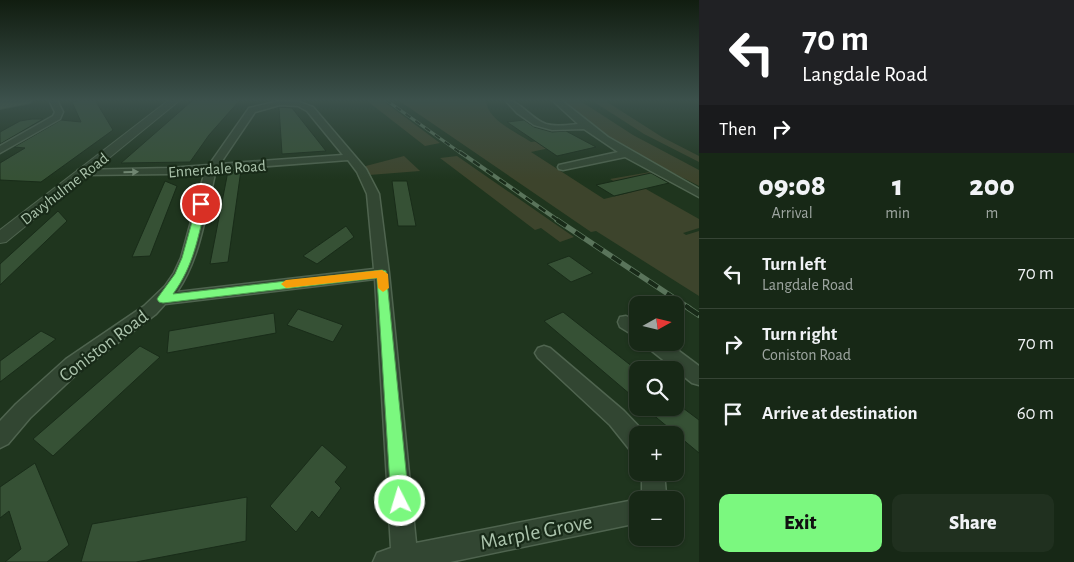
<!DOCTYPE html>
<html lang="en">
<head>
<meta charset="utf-8">
<style>
  body { margin:0; font-family:"Alegreya Sans",sans-serif; background:#20301f; color:#f1f3f6; height:100vh; display:flex; flex-direction:column; font-size:19px; white-space:nowrap }
  * { box-sizing:border-box; margin:0 }
  p { font-size:16px; color:#9ea6a1 }
  .icon { flex:none; width:28px; height:28px; fill:none; stroke:currentColor; stroke-width:2; stroke-linecap:round; stroke-linejoin:round }
  .map { position:relative; flex:1; overflow:hidden }
  .details { display:flex; flex-direction:column; background:#172816; width:375px }
  .details>* { flex:none }
  .top-card { background:#202124; color:#fff; overflow:hidden }
  .needle { width:32px; rotate:82deg }
  .buttons { position:absolute; left:629px; top:296px; display:grid; gap:10px }
  .buttons a { display:grid; place-items:center; width:55px; height:55px; border-radius:10px; background:#172816; box-shadow:0 1px 4px #0004,0 0 0 1px #364435; font-size:25px }
  .pin { position:absolute; display:grid; place-items:center; width:42px; height:42px; color:#fff; margin:-21px; border:2px solid #fff; border-radius:50%; box-shadow:0 1px 5px #0007 }
  .me { position:absolute; width:55px; margin:-28px; rotate:355deg; stroke-linejoin:round; filter:drop-shadow(0 0 4px #0008) }
  .turn { display:flex; align-items:center; gap:18px; height:105px; padding:0 20px; font-size:22px }
  .turn .icon { width:65px; height:65px; stroke-width:2.5 }
  .turn b { display:block; font-size:35px; line-height:42px }
  .then { display:flex; align-items:center; height:48px; padding:0 20px; background:#0003; gap:10px; font-size:19px }
  .eta { display:flex; justify-content:space-evenly; align-items:center; height:85px; text-align:center }
  .eta b { font-size:30px; font-weight:800; line-height:35px }
  .cta { display:flex; gap:10px; margin-top:auto; padding:10px 20px }
  .cta a { flex:1; height:58px; border-radius:10px; background:#7bf87f; color:#111; font-size:20px; font-weight:800; line-height:58px; text-align:center }
  .cta a+a { background:#20301f; color:#f1f3f6 }
  ul { padding:0; list-style:none }
  li { display:flex; align-items:center; gap:15px; height:70px; padding:0 20px; border-top:1px solid #364435 }
  li div { flex:1 }
  li b { display:block; font-size:19px }
  li em { font-style:normal }
  main { display:flex; flex:1; min-height:0 }
  .map>svg:first-child { display:block }
  .green { fill:#3d442c }
  .building { fill:#365135; stroke:#192c19 }
  .lines { fill:none; stroke-linecap:round; stroke-linejoin:round }
  .minor-casing { stroke:#4f644f; stroke-width:3 }
  .tertiary-casing { stroke:#4f644f; stroke-width:2 }
  .primary-casing { stroke:#3b4f3b; stroke-width:2 }
  .minor { fill:#324632; fill-rule:evenodd }
  .tertiary { fill:#324632; fill-rule:evenodd }
  .primary { fill:#50664f; fill-rule:evenodd }
  .rail-far3-casing { stroke:#5a745b; stroke-width:3 }
  .rail-far2-casing { stroke:#5a745b; stroke-width:4 }
  .rail-far1-casing { stroke:#5a745b; stroke-width:5.5 }
  .rail-casing { stroke:#5a745b; stroke-width:6 }
  .rail-far3 { stroke:#182a18; stroke-width:2; stroke-dasharray:6; stroke-linecap:butt }
  .rail-far2 { stroke:#182a18; stroke-width:2.5; stroke-dasharray:8; stroke-linecap:butt }
  .rail-far1 { stroke:#182a18; stroke-width:4; stroke-dasharray:11; stroke-linecap:butt }
  .rail { stroke:#182a18; stroke-width:4.5; stroke-dasharray:14; stroke-linecap:butt }
  .oneway { fill:#758b75 }
  .route { fill:#7bf87f; stroke:#50a153 }
  .slow { fill:#f59e0b }
  .labels { text-anchor:middle; stroke-width:4.5; stroke-linejoin:round; paint-order:stroke }
  .far-street-label { font-size:16px; fill:#abc3ac; stroke:#182a18 }
  .street-label { font-size:19px; fill:#abc3ac; stroke:#182a18 }
  .near-street-label { font-size:22px; fill:#abc3ac; stroke:#182a18 }
</style>
</head>
<body>
<main>
<div class="map">
<svg width="699" height="562" viewBox="0 0 699 562">
  <rect width="100%" height="100%" fill="#1f351e"/>
  <g class="green">
    <path d="M366,100H382L440,143L425,146Z"/>
    <path d="M398,100H486C487,120 516,132 531,142L538,141L559,146L531,152L604,199L632,192L610,179L650,172L661,178L637,184L699,219V228L683,233L686,235L699,231V296L596,231L591,232Z"/>
    <path d="M562,100H579L633,135L699,170V186C660,166 591,132 562,100Z"/>
    <path d="M591,100H604L662,137L699,156V162L644,134Z"/>
    <path d="M404,156L420,171L369,175L362,167Z"/>
    <path d="M457,156L574,237L560,242L541,228L535,230L440,158Z"/>
  </g>
  <g class="building">
    <path d="M82,100H95L113,130L41,182L0,180V163L25,148L14,147L61,120L81,122L72,102Z"/>
    <path d="M193,100H240L209,135L190,162L121,163Z"/>
    <path d="M279,107L292,108L326,151L282,154Z"/>
    <path d="M32,119H43L0,144V132L20,121Z"/>
    <path d="M524,120L534,127L552,132L566,131L596,147L557,156L507,122Z"/>
    <path d="M241,170L228,262L210,264L228,171Z"/>
    <path d="M651,173L669,183L614,196L596,185Z"/>
    <path d="M165,181L177,186L150,256L132,257Z"/>
    <path d="M392,181H407L416,226H398Z"/>
    <path d="M58,211L67,221L0,285V264Z"/>
    <path d="M346,226L354,237L317,264L303,256Z"/>
    <path d="M569,256L593,273L571,282L547,264Z"/>
    <path d="M298,309L343,325L333,342L287,325Z"/>
    <path d="M563,312L638,371V401L544,321Z"/>
    <path d="M274,313L276,333L167,353L169,331Z"/>
    <path d="M41,331L56,339L0,382V361Z"/>
    <path d="M140,346L160,357L53,456L33,439Z"/>
    <path d="M645,408H683L699,420V453Z"/>
    <path d="M322,445L347,467L335,482L341,488L319,518L312,511L296,532L270,506Z"/>
    <path d="M35,463L69,545L47,562H5L21,549L9,511L0,518V487Z"/>
    <path d="M247,497L246,541L136,562H81L92,524Z"/>
  </g>
  <g class="lines">
    <g class="minor-casing">
      <g id="minor">
        <path d="M49,100H57L63,112L60,119L0,153V146L53,116L55,112Z"/>
        <path d="M505,100C520,100 531,119 546,124C556,127 568,125 578,124L552,100H561L608,137L699,189V197L625,157L563,170L559,169L558,167L559,165L618,152L584,129L552,130L534,125L517,113Z"/>
        <path d="M280,101L299,102L313,107L366,169L379,194L389,273L416,543L639,499L642,493V472H664L666,494L663,500H638V523L450,562H373L377,553L391,548L375,279L165,304L156,314L80,371L30,418L8,444L0,448V421L16,404L66,359L144,306L165,286L174,273L181,258L205,171L169,174L82,175L78,174L77,172L78,170L169,168L209,165L249,108ZM280,105L298,106L307,111L343,155L220,164L255,112ZM348,160L357,172L367,194L374,269L177,292C201,257 206,211 216,170Z"/>
        <path d="M626,316L638,322V338L620,327L618,322L620,317Z"/>
        <path d="M645,342H667L699,366V385L692,383L647,347Z"/>
        <path d="M544,346L550,348L624,411L646,434L638,435V453L630,450L610,425L538,358L535,353L538,348Z"/>
      </g>
    </g>
    <g class="tertiary-casing">
      <path id="tertiary" d="M169,100H180L6,242L0,243V230Z"/>
    </g>
    <g class="primary-casing">
      <path id="primary" d="M7,100H33L31,103L0,109V101Z"/>
    </g>
    <use href="#minor" class="minor"/>
    <use href="#tertiary" class="tertiary"/>
    <use href="#primary" class="primary"/>
    <g class="rail-far3-casing">
      <path id="rail-far3" d="M386,100L462,154"/>
    </g>
    <g class="rail-far2-casing">
      <path id="rail-far2" d="M460,152L559,221"/>
    </g>
    <g class="rail-far1-casing">
      <path id="rail-far1" d="M557,220L689,308"/>
    </g>
    <g class="rail-casing">
      <path id="rail" d="M687,307L699,315"/>
    </g>
    <use href="#rail-far3" class="rail-far3"/>
    <use href="#rail-far2" class="rail-far2"/>
    <use href="#rail-far1" class="rail-far1"/>
    <use href="#rail" class="rail"/>
  </g>
  <defs><path id="oneway-solid" d="M-6-.8H1V-3.2L6.5 0L1 3.2V.8H-6Z" transform="scale(1.25)"/></defs>
  <use class="oneway" href="#oneway-solid" transform="translate(131 172) rotate(-1)"/>
  <linearGradient id="sky" x2="0" y2="1"><stop stop-color="#111d10"/><stop offset="0.56" stop-color="#3c514c"/><stop offset="1" stop-color="#3c514c" stop-opacity="0"/></linearGradient>
  <rect width="699" height="179" fill="url(#sky)"/>
  <path class="route" d="M201,201L206,204C198,237 194,265 173,294L382,270L386,271L409,501L407,507L400,510L394,507L391,501L377,278L163,303L159,302L157,299L159,296L175,274L182,258L197,204Z"/>
  <path class="slow" d="M382,270L388,274L389,288L383,292L378,288L377,278L286,288L281,284L286,280Z"/>
  <g class="labels">
    <g class="far-street-label">
      <text transform="translate(217 168) rotate(-4)" y="6">Ennerdale Road</text>
      <text transform="translate(64 188) rotate(-38)" y="6">Davyhulme Road</text>
    </g>
    <g class="street-label">
      <text transform="translate(103 345) rotate(-37)" y="7">Coniston Road</text>
    </g>
    <g class="near-street-label">
      <text transform="translate(536 531) rotate(-11)" y="8">Marple Grove</text>
    </g>
  </g>
</svg>
<div class="buttons">
<a><svg class="needle" viewBox="-14 -14 28 28"><path d="M0-13l5 13h-10z" fill="#e53935"/><path d="M0 13l5-13h-10z" fill="#9ea6a1"/></svg></a>
<a><svg class="icon" aria-label="search" viewBox="0 0 24 24"><circle cx="10" cy="10" r="6"/><path d="M15 15l6 6"/></svg></a>
<a>+</a>
<a>−</a>
</div>
<div class="pin" style="left:201px;top:204px;background:#d93025"><svg class="icon" aria-label="arrive" viewBox="0 0 24 24"><path d="M6 21V4h12l-3 4 3 4H6"/></svg></div>
<svg class="me" style="left:400px;top:501px" viewBox="-20 -20 40 40"><circle r="17" fill="#7bf87f" stroke="#fff" stroke-width="3"/><path d="M0-11L8 9 0 5-8 9z" fill="#fff"/></svg>
</div>
<section class="details">
<div class="top-card">
<div class="turn"><svg class="icon" aria-label="left" viewBox="0 0 24 24"><path d="M17 20v-9H6M10 6l-5 5 5 5"/></svg><div><b>70 m</b>Langdale Road</div></div>
<div class="then">Then<svg class="icon" aria-label="right" viewBox="0 0 24 24"><path d="M7 20v-9h11M14 6l5 5-5 5"/></svg></div>
</div>
<div class="eta">
<div><b>09:08</b><p>Arrival</p></div>
<div><b>1</b><p>min</p></div>
<div><b>200</b><p>m</p></div>
</div>
<ul>
<li><svg class="icon" aria-label="left" viewBox="0 0 24 24"><path d="M17 20v-9H6M10 6l-5 5 5 5"/></svg><div><b>Turn left</b><p>Langdale Road</p></div><em>70 m</em></li>
<li><svg class="icon" aria-label="right" viewBox="0 0 24 24"><path d="M7 20v-9h11M14 6l5 5-5 5"/></svg><div><b>Turn right</b><p>Coniston Road</p></div><em>70 m</em></li>
<li><svg class="icon" aria-label="arrive" viewBox="0 0 24 24"><path d="M6 21V4h12l-3 4 3 4H6"/></svg><div><b>Arrive at destination</b></div><em>60 m</em></li>
</ul>
<div class="cta"><a>Exit</a><a>Share</a></div>
</section>
</main>
</body>
</html>
